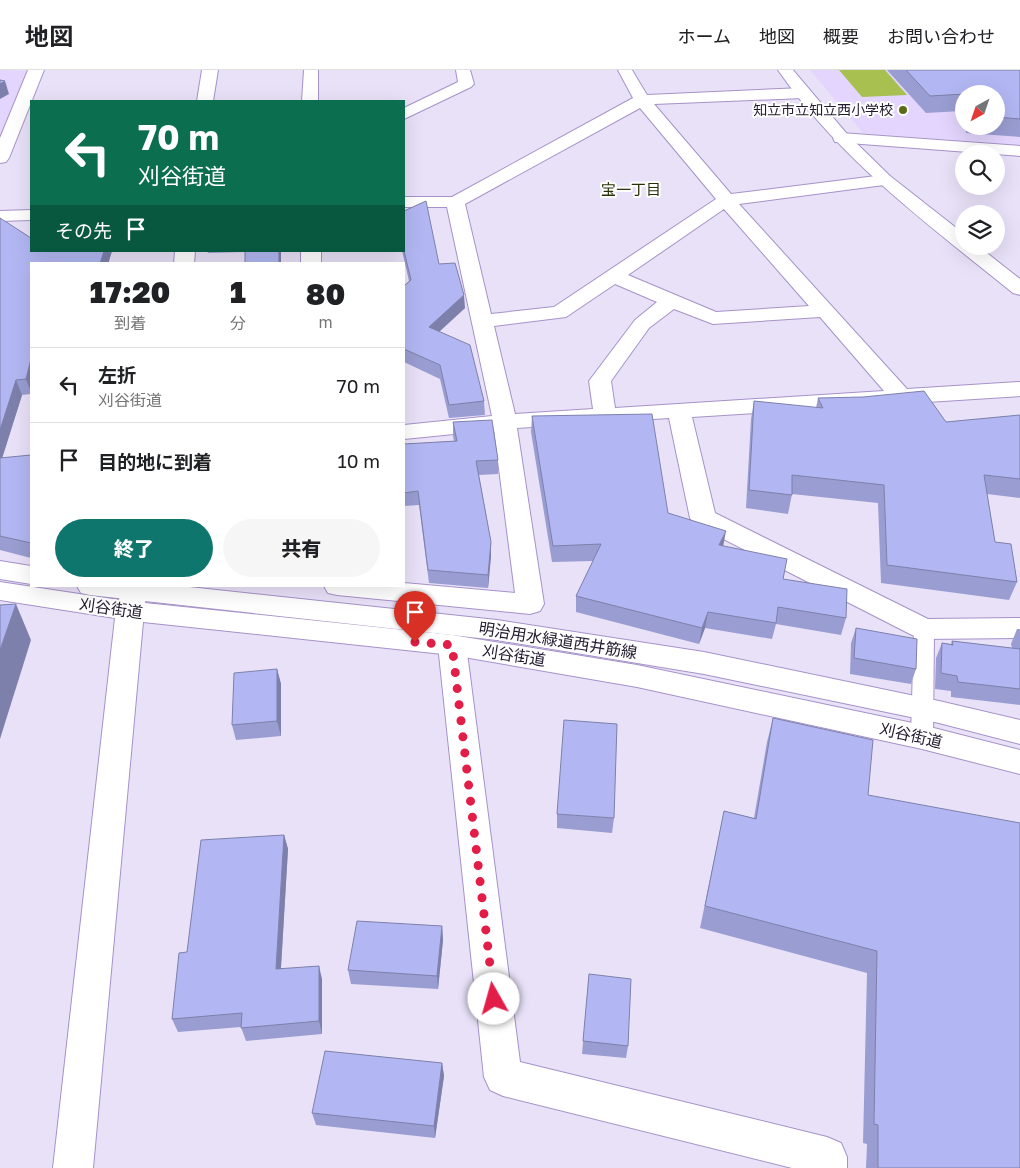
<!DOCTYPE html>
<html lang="ja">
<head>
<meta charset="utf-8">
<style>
  body { margin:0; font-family:"Golos Text","Noto Sans JP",sans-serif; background:#f6f6f6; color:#202124; height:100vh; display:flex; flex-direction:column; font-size:19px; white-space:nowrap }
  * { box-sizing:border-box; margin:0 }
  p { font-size:16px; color:#757577 }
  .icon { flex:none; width:28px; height:28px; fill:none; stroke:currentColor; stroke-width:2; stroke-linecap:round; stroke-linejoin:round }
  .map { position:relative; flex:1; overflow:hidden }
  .details { position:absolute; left:30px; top:192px; width:375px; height:325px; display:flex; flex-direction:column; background:#fff; border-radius:0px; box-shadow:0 5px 20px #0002 }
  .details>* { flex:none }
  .hud { position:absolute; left:30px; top:30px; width:375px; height:152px; border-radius:0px; box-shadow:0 5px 20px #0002; background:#0b6e4f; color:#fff; overflow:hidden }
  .needle { width:32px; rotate:220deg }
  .fabs { position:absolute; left:955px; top:15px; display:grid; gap:10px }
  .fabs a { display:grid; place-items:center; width:50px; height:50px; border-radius:50%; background:#fff; box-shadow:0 5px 20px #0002; font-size:25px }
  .pin { position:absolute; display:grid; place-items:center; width:42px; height:42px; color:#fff; margin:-51px -21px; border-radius:50% 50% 50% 0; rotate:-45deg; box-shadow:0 0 5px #0007 }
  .pin .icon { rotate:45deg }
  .me { position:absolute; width:55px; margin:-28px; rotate:353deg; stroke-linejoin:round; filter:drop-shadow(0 0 4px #0008) }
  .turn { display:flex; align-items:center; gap:18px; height:105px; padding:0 25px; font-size:22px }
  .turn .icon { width:65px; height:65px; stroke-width:2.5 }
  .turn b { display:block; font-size:35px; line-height:42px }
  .then { display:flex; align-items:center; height:48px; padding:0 25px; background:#0003; gap:10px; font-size:19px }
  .eta { display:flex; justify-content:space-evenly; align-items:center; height:85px; text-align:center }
  .eta b { font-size:30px; font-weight:800; line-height:35px }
  .cta { display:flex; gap:10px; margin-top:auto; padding:10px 25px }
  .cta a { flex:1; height:58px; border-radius:30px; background:#0f766e; color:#fff; font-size:20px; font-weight:800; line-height:58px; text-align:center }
  .cta a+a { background:#f6f6f6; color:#202124 }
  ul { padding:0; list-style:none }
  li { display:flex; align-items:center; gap:15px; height:75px; padding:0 25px; border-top:1px solid #e0e0e0 }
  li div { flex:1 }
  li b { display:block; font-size:19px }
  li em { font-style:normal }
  header { display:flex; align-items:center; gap:30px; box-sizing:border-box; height:70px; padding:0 25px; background:#fff; border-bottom:1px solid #e0e0e0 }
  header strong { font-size:24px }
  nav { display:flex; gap:28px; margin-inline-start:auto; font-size:18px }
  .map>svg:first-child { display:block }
  .built { fill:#e3d5fd; fill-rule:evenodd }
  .water { fill:#a7c04f }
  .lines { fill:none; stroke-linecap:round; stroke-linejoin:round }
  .service-casing { stroke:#a692c9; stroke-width:2 }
  .pedestrian-casing { stroke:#a692c9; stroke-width:2 }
  .minor-casing { stroke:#a692c9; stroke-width:2 }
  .tertiary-casing { stroke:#a692c9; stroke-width:2 }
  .service { fill:#fff; fill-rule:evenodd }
  .pedestrian { fill:#fff; fill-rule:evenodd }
  .minor { fill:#fff; fill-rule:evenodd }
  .tertiary { fill:#fff; fill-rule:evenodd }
  .wall { fill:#999dd1 }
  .shaded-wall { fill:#7d80aa }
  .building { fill:#b2b7f3; stroke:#7d80aa }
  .route { stroke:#e11d48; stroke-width:9; stroke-dasharray:0 16.2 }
  .poi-dot { fill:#5a6b17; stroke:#fff; stroke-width:2 }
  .labels { text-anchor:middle; stroke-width:4; stroke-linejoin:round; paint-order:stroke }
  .far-poi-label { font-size:14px; fill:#231b30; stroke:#fff; text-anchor:end }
  .far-neighbourhood-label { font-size:15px; fill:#272f07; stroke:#fff }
  .street-label { font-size:16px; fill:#231b30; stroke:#fff }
</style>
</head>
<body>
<header>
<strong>地図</strong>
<nav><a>ホーム</a><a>地図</a><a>概要</a><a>お問い合わせ</a></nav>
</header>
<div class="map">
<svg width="1020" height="1098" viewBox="0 0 1020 1098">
  <rect width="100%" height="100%" fill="#e9e1f8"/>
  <g class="built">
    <path d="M0,0L31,1L0,71Z"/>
    <path d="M810,0H1020V75L863,63ZM964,24H996V56H964Z"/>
  </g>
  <path class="water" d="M839,0H885L907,25L862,27Z"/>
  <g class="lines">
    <g class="service-casing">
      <path id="service" d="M924,552L931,554L934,559L933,667L930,673L922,676L914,673L911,667L914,559L917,554Z"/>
    </g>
    <g class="pedestrian-casing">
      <g id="pedestrian">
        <path d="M841,63L1020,76V86L835,72L833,68L835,64Z"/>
        <path d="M0,491L31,496V514L0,509Z"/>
        <path d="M77,516H180L497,550L704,582L939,631L1020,650V674L939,653L704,604L497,570L90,525L81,523Z"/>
      </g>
    </g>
    <g class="minor-casing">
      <g id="minor">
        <path d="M28,0H44L9,88L6,92L0,93V68Z"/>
        <path d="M304,0H318V31H302Z"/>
        <path d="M456,0H470L474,14L471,17L404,49V38L458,12Z"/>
        <path d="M618,0H632L647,25L803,18L808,20L811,23L808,26L803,28L654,34L731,124L884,105L890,106L893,110L890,114L884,115L739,134L907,319L1020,312V326L692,347L715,443L928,549L1020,548V568L924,569L914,566L694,454L690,448L669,348L517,358L544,534L540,541L530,544L337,525L328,523L324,516H404V513L515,523L494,360L404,369V355L492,346L447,137H404V127H452L633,28ZM640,38L716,129L554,237L491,244L465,134ZM724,139L809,236L716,242L628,205ZM615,214L657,232L635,250L589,311L593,339L515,344L494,256L566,247ZM674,239L713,254L820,247L884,321L615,338L611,311L649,258Z"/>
        <path d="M31,140V150L0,151V141Z"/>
        <rect x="301" y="181" width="20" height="13"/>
        <path d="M452,565L462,568L466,575L520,992L827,1067L841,1073L847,1087V1098H792L503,1026L490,1020L484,1007L438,575L442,568Z"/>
      </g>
    </g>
    <g class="tertiary-casing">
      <g id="tertiary">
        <path d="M202,0H218L213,31H197Z"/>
        <path d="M778,0H793L847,64L890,106L964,164V176H978L1020,209V225L1013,223C929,155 840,90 778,0Z"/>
        <path d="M175,181H195L194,194H174Z"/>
        <path d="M0,512L119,530L122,516H148L145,533L452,565L637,595L922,655L1020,680V704L922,679L637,617L452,585L143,552L93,1098H53L115,548L0,530Z"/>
      </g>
    </g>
    <use href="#service" class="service"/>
    <use href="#pedestrian" class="pedestrian"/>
    <use href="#minor" class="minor"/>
    <use href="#tertiary" class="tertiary"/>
  </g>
  <g class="wall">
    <path d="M887,0H1020V67L966,63L965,56H996V24H964V52L961,41L926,43Z"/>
    <path d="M0,148L31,181H112L108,194H31V324L22,325L2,388L31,385V488L0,480Z"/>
    <path d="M207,181H281V194L245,182L208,183Z"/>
    <path d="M402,181H404L439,194L465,238L439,262L484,331L485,345L449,348L440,309L404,292V216L409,211Z"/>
    <path d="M818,328L946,352L1020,345V428L987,424L995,472L1017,512L1009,530L881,513L878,433L792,424L788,444L746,438L751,349L754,331L816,338Z"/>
    <path d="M532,346L668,443L724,476L783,509L846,548L841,565L776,554L772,569L705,558L699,574L576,542V526L593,491L552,492L531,362Z"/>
    <path d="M453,352L498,390V404L479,405L491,472V486L488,518L429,513L419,435L404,436V374L454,371L453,366Z"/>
    <path d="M856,558L916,599L911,614L850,604L851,573Z"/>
    <path d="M1017,559H1020V635L951,627V621L935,619L936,588L942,573L951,574L952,571L1012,578L1011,574Z"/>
    <path d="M277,599L281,614V666L236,670L232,655Z"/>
    <path d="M773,648L868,725L1020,1098H866L867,1074L863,1073L867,903L700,858L724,741L754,748L767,672Z"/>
    <path d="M557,744L614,748L612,763L557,758Z"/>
    <path d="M284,765L288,779L281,899L322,909V964L246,971L241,957L178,962L172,949L187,882Z"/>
    <path d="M442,856L443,870L438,919L351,914L348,900Z"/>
    <path d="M589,904L628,976L626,988L582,984Z"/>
    <path d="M442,993L444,1006L435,1068L316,1055L312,1043Z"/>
  </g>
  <g class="shaded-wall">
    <path d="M5,11L9,24L0,29V14Z"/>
    <path d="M104,181H112L108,194H100Z"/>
    <rect x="279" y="181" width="2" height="13"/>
    <path d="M464,225L465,238L430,270L429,257Z"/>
    <path d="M31,289V322L26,309Z"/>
    <path d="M16,310L22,325L0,395V360Z"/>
    <path d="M726,461L723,477L719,475Z"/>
    <path d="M491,472V486L488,518V505Z"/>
    <path d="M16,534L31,570L0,669V580Z"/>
    <path d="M708,542L705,558L699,574L702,558Z"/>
    <path d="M277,599L281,614V666L277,651Z"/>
    <path d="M284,765L288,779L280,912L276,899Z"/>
    <path d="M442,856L443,870L438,919L437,906Z"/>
    <path d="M319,896L322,909V964L319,951Z"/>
    <path d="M442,993L444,1006L435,1068L434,1056Z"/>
  </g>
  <g class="building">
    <path d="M906,0H1020V49L996,47V24H964L930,26Z"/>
    <path d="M0,10L5,11L0,14Z"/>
    <path d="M426,131L439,194L455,193L464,225L429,257L470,275L484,331L449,335L440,295L404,279V216L411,210L404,181V141Z"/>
    <path d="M0,148L31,168V181H104L100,194H31V289L26,309L16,310L0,360Z"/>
    <rect x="245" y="181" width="34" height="13"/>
    <path d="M924,321L946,352L1020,345V409L984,405L995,472L1011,474L1017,512L887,495L884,415L792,405V425L749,420L754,331L823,338L818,328L863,327Z"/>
    <path d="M652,344L668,443L726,461L719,475L787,489L783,509L847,519L846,548L778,537L776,553L708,542L702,558L576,526L601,474L553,476L532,346Z"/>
    <path d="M492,350L498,390L476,391L491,472L488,505L428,500L418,421L404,423V374L457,371L453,352Z"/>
    <path d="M31,385V473L0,466V388Z"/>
    <path d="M16,534L0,580V535Z"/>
    <path d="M856,558L917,569L916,599L854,588Z"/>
    <path d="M952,571L1020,579V619L958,612L957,606L941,603L942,573L953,575Z"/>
    <path d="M277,599V651L232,655L234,603Z"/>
    <path d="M773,648L873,670L868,725L1020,753V1098H878V1055L874,1054L877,881L705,836L724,741L756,749Z"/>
    <path d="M564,650L617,654L614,748L557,744Z"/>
    <path d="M284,765L276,899L319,896V951L241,958L242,943L172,949L179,883L187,882L201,770Z"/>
    <path d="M357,851L442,856L437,906L348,900Z"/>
    <path d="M589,904L631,909L628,976L583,971Z"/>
    <path d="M325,981L442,993L434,1056L312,1043Z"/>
  </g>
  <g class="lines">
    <path class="route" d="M415,572L452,575L494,929"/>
  </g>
  <circle class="poi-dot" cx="903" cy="40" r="5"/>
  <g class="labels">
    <g class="far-poi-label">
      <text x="893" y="45">知立市立知立西小学校</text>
    </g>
    <g class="far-neighbourhood-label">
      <text x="631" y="125">宝一丁目</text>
    </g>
    <g class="street-label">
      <text transform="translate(111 538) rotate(8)" y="6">刈谷街道</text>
      <text transform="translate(558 570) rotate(9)" y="6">明治用水緑道西井筋線</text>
      <text transform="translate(514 585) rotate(9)" y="6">刈谷街道</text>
      <text transform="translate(911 665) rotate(13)" y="6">刈谷街道</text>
    </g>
  </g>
</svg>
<div class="fabs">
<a><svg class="needle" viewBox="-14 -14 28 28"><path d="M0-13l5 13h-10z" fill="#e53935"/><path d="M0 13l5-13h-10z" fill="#757577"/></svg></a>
<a><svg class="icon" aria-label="search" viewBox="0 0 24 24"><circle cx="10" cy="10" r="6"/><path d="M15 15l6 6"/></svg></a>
<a><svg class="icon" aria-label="layers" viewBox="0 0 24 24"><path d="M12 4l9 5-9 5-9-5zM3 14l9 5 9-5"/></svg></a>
</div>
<div class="pin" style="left:415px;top:572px;background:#d93025"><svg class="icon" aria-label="arrive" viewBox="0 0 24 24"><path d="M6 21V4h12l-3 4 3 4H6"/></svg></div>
<svg class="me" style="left:494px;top:929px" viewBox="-20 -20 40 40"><circle r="19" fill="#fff"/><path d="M0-13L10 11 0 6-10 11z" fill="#e11d48"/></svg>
<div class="hud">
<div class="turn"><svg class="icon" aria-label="left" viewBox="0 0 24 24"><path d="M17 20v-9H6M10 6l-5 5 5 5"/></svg><div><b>70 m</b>刈谷街道</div></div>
<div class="then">その先<svg class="icon" aria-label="arrive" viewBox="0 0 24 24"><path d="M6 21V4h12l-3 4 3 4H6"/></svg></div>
</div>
<section class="details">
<div class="eta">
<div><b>17:20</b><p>到着</p></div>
<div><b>1</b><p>分</p></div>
<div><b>80</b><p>m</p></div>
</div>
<ul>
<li><svg class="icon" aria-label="left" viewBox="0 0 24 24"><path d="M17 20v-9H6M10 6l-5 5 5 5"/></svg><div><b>左折</b><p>刈谷街道</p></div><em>70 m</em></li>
<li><svg class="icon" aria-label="arrive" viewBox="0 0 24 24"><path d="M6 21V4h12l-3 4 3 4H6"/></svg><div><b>目的地に到着</b></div><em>10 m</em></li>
</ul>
<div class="cta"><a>終了</a><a>共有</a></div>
</section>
</div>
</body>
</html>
